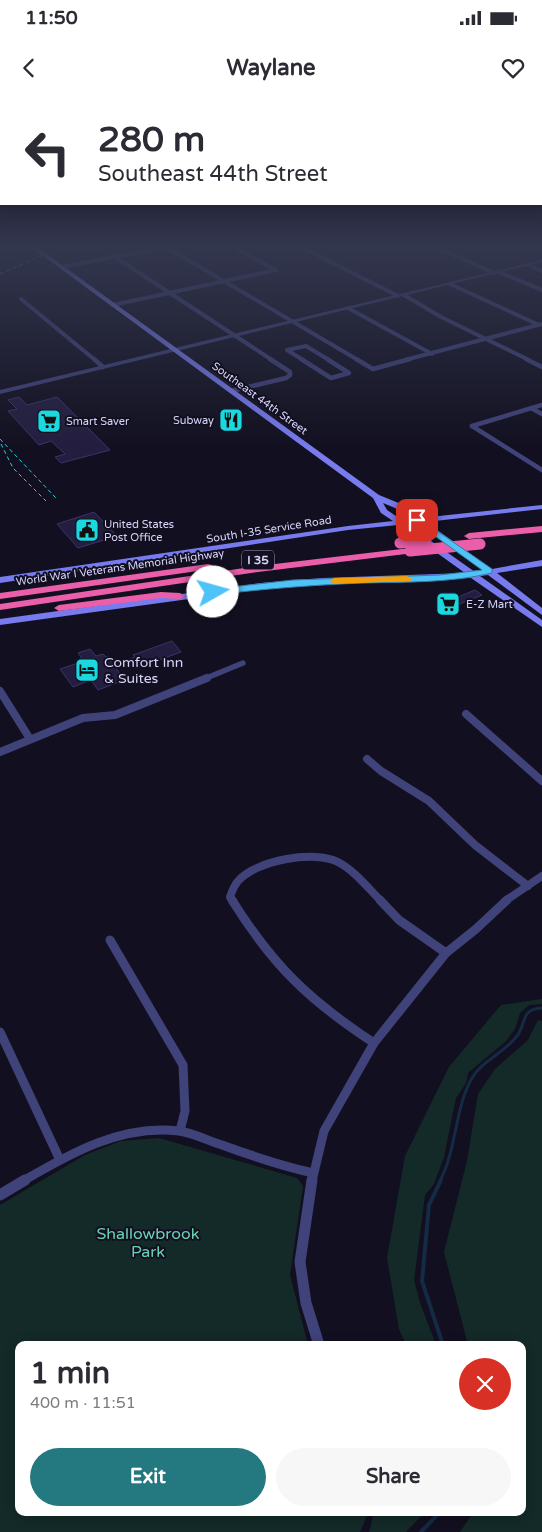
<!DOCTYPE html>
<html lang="en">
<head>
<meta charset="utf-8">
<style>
  body { margin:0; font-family:"Varela Round",sans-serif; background:#f7f7f7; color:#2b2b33; height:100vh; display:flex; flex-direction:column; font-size:19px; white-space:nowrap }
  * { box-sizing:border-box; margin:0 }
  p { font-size:16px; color:#7c7c81 }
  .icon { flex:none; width:28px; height:28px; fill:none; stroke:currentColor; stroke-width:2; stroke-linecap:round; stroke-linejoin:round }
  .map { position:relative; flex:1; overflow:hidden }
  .side { position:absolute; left:15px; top:1241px; width:511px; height:175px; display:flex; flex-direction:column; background:#fff; border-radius:10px; box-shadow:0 2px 12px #0003 }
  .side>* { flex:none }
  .guide { position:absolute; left:0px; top:0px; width:542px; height:105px; box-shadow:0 2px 12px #0003; background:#fff; color:#2b2b33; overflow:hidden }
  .pin { position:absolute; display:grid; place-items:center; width:42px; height:42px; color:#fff; margin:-21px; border-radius:10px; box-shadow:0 2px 8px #0006 }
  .me { position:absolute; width:55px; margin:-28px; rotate:83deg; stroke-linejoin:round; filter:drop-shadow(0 0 4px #0008) }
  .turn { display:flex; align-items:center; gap:18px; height:105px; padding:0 15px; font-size:22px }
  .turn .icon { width:65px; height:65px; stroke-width:2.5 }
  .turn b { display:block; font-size:35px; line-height:42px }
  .round { display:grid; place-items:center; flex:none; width:52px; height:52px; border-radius:26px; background:#f7f7f7 }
  .headline { display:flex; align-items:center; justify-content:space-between; height:85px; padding:0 15px }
  h1 { font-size:30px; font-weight:700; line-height:38px }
  .cta { display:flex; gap:10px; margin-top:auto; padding:10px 15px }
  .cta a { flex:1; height:58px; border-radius:30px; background:#247880; color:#fff; font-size:20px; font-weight:700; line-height:58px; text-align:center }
  .cta a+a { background:#f7f7f7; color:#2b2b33 }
  .status { display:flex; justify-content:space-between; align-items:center; height:35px; padding:0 25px; background:#fff; direction:ltr }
  .status svg { height:14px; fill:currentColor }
  header { display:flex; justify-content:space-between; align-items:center; height:65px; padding:0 15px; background:#fff; font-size:22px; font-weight:700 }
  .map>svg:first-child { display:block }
  .green { fill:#142a28 }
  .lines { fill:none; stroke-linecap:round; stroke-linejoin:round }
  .stream-far1 { stroke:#152a45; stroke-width:3 }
  .stream { stroke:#152a45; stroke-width:4 }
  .building { fill:#231e3f; stroke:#3b3368 }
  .minor-far5 { stroke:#40427a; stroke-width:4 }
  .minor-far4 { stroke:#40427a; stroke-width:4.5 }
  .minor-far3 { stroke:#40427a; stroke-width:5.5 }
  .minor-far2 { stroke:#40427a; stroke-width:8 }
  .minor-far1 { stroke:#40427a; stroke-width:9 }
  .minor { stroke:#40427a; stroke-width:11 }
  .tertiary { fill:#40427a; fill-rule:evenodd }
  .secondary { fill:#777bee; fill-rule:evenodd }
  .motorway { fill:#eb5eaa; fill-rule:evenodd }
  .rail { stroke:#1bd7df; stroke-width:1; stroke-dasharray:4 3; stroke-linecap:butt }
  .motorway-bridge { stroke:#eb5eaa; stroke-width:11 }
  .route { fill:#4fc3f7; stroke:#337fa1 }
  .slow { fill:#f59e0b }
  .labels { text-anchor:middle; stroke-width:4; stroke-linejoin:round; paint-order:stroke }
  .far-street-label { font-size:11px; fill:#d7d4fa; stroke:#121020 }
  .far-poi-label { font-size:11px; fill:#d7d4fa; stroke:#121020; text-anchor:start }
  .shield { fill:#121020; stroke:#9c99b9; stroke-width:1 }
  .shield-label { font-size:12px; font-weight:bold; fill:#d7d4fa }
  .poi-label { font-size:14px; fill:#d7d4fa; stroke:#121020; text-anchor:start }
  .near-park-label { font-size:16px; fill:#69d1b1; stroke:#121020 }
</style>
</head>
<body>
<div class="status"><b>11:50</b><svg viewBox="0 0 49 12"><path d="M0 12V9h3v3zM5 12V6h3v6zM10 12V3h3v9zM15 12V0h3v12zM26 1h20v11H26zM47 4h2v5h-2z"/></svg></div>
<header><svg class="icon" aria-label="back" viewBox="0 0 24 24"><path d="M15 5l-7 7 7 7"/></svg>Waylane<svg class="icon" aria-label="heart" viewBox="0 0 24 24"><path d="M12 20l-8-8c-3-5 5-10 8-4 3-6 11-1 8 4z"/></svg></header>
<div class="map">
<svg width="542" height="1432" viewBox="0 0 542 1432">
  <rect width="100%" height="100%" fill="#121020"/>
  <g class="green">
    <path d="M542,899V904L529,905L520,913L515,929L506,941L468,973L466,983L456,998L444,1057L434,1084L425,1095L414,1180L420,1203L436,1245H406L399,1229L387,1158L405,1056L449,967L501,905Z"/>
    <path d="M538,920L542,921V1432H460L473,1413L522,1412V1245H468L444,1152L467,1061L478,994L495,969L528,940Z"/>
    <path d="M159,1038L297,1078L303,1086L290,1175L308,1245H19V1412L368,1413L360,1432H0V1105L85,1055L121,1041Z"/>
    <path d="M374,1413V1412L424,1413L406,1432H369Z"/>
  </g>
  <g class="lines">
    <path class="stream-far1" d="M440,1081C457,1048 455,1007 472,978C482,961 504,953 517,936C527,923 520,909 542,908"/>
    <g class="stream">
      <path d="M441,1080L429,1105L422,1181L443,1245"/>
      <path d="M421,1432L440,1412"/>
    </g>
  </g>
  <g class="building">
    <path d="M19,297L27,305L57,297L110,350L61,363L55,357L65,354L51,341L39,345L8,311L17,309L8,300Z"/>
    <path d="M94,412L117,436L78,448L57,424Z"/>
    <path d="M475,490L482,495L457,505L460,507L449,512L436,501L447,497L451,500Z"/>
    <path d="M172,541L181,552L137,568L129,559L135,557L133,555Z"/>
    <path d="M90,549L96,556L103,554L106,557L108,556L124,580L98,590L91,580L73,587L60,569L81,562L83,560L78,553Z"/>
  </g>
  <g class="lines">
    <g class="minor-far5">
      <path d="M233,147L276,170"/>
      <path d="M301,147L398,196"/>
      <path d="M367,147L370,149"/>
      <path d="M435,147L494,173"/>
      <path d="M115,157L272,260"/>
      <path d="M528,165L542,171"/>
      <path d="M61,167L166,147L358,260"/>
      <path d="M499,172L542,190"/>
      <path d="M450,184L539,225"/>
      <path d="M404,195L441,217L529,260"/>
      <path d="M21,199L95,260"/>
      <path d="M113,205L276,170"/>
      <path d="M348,208L432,254"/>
      <path d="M303,260L287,250L306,246L329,260"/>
      <path d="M405,260L542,224"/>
    </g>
    <g class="minor-far4">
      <path d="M94,259L103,267"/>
      <path d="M301,259L331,278L349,273L327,259"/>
      <path d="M356,259L373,269L410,259"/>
      <path d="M526,259L542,267"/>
      <path d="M231,291L286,278L290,275V272L270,259"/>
      <path d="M531,308L542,314"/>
      <path d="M472,326L542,370"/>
      <path d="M472,326L542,305"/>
    </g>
    <path class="minor-far3" d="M204,579L243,563"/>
    <g class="minor-far2">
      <path d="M0,591L30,639"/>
      <path d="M466,614L542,681"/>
      <path d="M0,652L83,618L115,615L207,578"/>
      <path d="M367,659L381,671L429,701L475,745L528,786"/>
      <path d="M233,801L230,797C232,791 234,785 239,780C258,760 314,750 338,762C355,771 368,788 381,801"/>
      <path d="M505,801L542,776"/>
    </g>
    <g class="minor-far1">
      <path d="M232,800C273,866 310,901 374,943"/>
      <path d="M380,800L399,820L446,853"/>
      <path d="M110,840L183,965L185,1011L180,1031"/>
      <path d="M0,932L60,1060"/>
      <path d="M23,1081C71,1053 122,1024 179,1031C194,1033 208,1041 222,1045C252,1056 282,1066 313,1073"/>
      <path d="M312,1081L324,1031L374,943L446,853L476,829L507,800"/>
    </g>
    <g class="minor">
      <path d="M312,1080L300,1162L306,1203L319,1245"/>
      <path d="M0,1095L25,1080"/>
    </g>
    <path class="tertiary" d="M542,160V162L0,294V290Z"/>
    <path class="secondary" d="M31,147H37L379,395L401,404L420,418L542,405V409L426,422L492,469L542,460V466L497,473L542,508V515L488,475L480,476L542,520V527L471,478L323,484L261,489L0,525V519L261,483L323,478L465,473L398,425L348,430L0,483V477L348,426L393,421L381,413L373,398ZM383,403L395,408L411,419L402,420L387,410ZM417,423L483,470L475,472L407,424Z"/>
    <g class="motorway">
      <path d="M542,426V432L469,439L464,436L469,433Z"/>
      <path d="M410,448L415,451L414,453L258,472L0,510V504L258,466Z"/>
      <path d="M208,464L212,465L213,467L212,469L0,499V493Z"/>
      <path d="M161,492L180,493L185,496L180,499L161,498L59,511L54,508L59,505Z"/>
    </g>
    <g class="rail">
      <path d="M0,174L62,147"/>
      <path d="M0,339L56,398"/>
      <path d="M1,344L13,368L46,401"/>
    </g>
    <g class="motorway-bridge">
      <path d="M400,443L426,440"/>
      <path d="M410,451L480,444"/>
    </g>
  </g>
  <linearGradient id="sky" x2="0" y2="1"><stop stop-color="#0a0912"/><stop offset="0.42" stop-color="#33374e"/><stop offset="1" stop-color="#33374e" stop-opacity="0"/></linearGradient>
  <rect width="542" height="348" fill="url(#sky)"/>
  <path class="route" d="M417,417L492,469V473C450,483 406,482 363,483C312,485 263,489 213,495L209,492L213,489L293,480L440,475L482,470L414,421V418Z"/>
  <path class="slow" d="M407,476L412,479L410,481L334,484L330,481L334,478Z"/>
  <defs>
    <g id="restaurant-square" transform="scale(1.25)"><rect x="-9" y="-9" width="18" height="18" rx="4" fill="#1bd7df" stroke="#121020"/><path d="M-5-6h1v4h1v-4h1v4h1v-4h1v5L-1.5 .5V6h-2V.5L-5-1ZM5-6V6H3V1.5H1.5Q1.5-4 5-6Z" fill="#111"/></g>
    <g id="supermarket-square" transform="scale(1.25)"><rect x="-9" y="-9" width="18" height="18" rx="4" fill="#1bd7df" stroke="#121020"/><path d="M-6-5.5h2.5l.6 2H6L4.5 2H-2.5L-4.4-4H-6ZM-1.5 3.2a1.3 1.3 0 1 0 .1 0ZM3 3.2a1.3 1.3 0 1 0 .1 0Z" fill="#111"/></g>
    <g id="civic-square" transform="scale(1.25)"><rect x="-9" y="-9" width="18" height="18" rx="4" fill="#1bd7df" stroke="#121020"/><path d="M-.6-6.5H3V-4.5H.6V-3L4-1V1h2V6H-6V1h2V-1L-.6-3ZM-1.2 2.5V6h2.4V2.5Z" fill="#111"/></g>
    <g id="hotel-square" transform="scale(1.25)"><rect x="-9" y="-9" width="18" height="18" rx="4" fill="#1bd7df" stroke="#121020"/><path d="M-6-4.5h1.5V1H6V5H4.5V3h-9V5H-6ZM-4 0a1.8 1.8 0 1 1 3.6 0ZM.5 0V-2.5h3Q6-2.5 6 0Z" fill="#111"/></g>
  </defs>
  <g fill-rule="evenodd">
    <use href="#restaurant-square" x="231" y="320"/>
    <use href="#supermarket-square" x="49" y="321"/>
    <use href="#civic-square" x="87" y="430"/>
    <use href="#supermarket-square" x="448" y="504"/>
    <use href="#hotel-square" x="87" y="570"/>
  </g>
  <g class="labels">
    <g class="far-street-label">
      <text transform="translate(260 298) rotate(36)" y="4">Southeast 44th Street</text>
      <text transform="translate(269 429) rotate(-9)" y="4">South I-35 Service Road</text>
      <text transform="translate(120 467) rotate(-8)" y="4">World War I Veterans Memorial Highway</text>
    </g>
    <g class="far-poi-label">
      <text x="214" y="324" text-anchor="end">Subway</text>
      <text x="66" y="325">Smart Saver</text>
      <text x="104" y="428">United States<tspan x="104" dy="13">Post Office</tspan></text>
      <text x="466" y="508">E-Z Mart</text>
    </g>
    <rect class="shield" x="242" y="450.5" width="32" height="19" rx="4"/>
    <g class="shield-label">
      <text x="258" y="464">I 35</text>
    </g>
    <g class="poi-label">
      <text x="104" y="567">Comfort Inn<tspan x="104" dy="16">&amp; Suites</tspan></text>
    </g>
    <g class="near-park-label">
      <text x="148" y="1139">Shallowbrook<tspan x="148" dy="18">Park</tspan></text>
    </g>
  </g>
</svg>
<div class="pin" style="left:417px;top:420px;background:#d93025"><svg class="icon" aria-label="arrive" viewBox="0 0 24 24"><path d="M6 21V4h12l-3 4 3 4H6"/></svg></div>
<svg class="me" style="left:213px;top:492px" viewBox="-20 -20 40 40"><circle r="19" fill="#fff"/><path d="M0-13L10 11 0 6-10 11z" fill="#4fc3f7"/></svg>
<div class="guide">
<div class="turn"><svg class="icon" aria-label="left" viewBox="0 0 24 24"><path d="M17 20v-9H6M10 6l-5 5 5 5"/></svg><div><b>280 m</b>Southeast 44th Street</div></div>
</div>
<section class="side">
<div class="headline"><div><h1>1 min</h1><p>400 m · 11:51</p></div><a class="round" style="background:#d93025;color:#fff"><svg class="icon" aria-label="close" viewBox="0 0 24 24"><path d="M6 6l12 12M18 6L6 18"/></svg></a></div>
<div class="cta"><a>Exit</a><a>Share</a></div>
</section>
</div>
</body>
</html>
